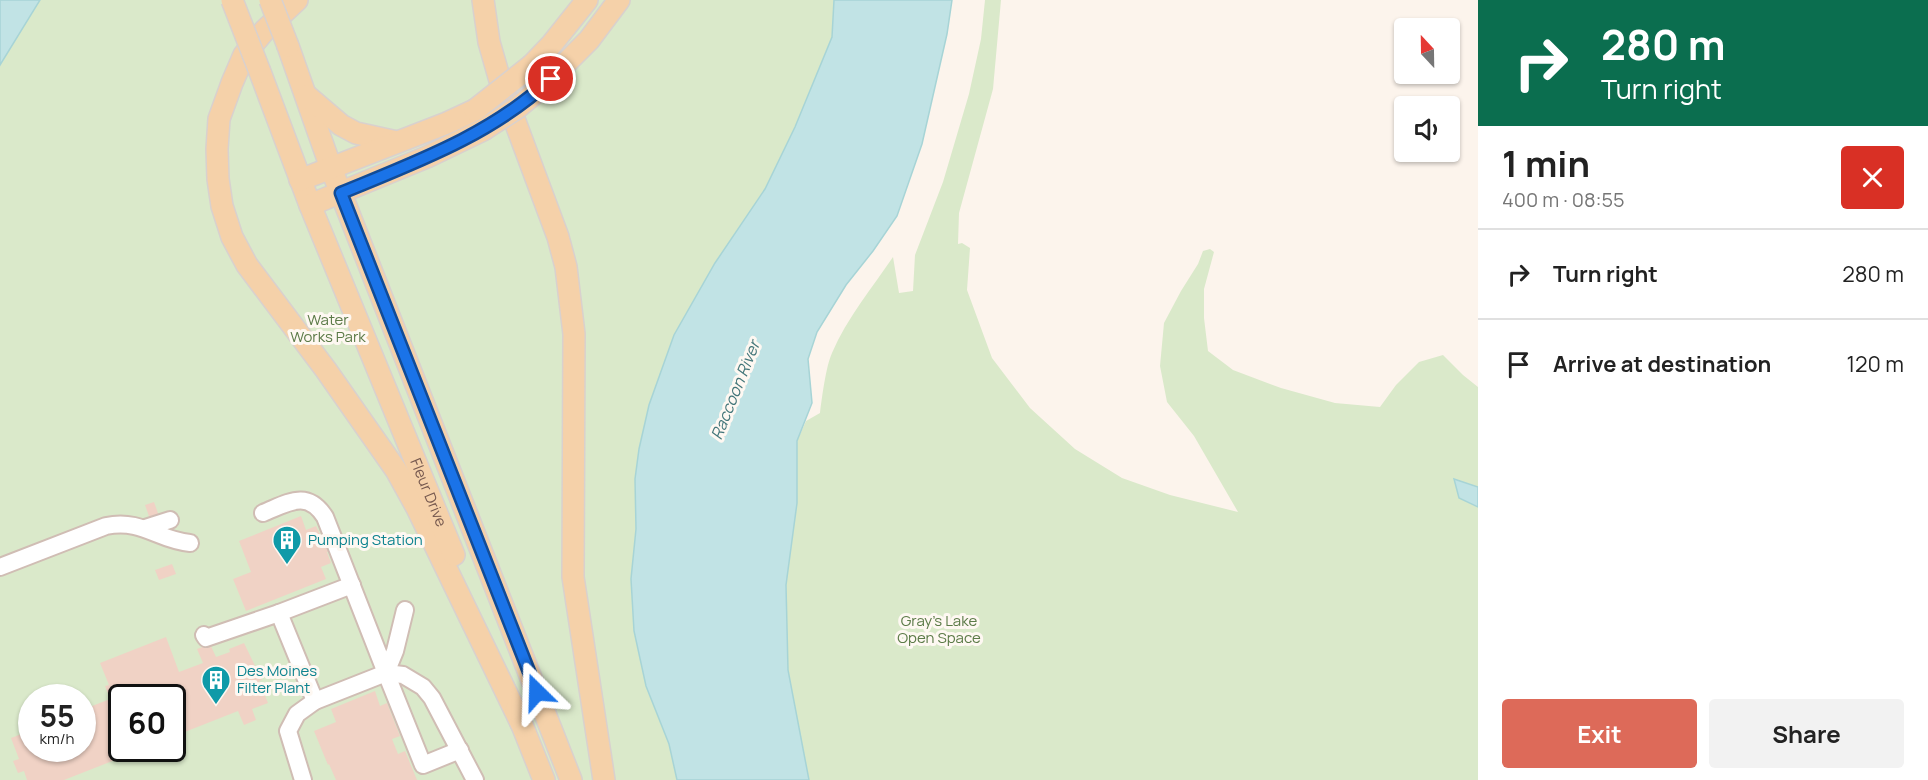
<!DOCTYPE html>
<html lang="en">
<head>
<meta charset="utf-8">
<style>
  body { margin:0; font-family:Manrope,sans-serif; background:#f2f2f2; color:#222; height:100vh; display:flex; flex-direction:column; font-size:22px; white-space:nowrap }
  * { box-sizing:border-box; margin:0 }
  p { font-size:20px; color:#767676 }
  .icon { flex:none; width:33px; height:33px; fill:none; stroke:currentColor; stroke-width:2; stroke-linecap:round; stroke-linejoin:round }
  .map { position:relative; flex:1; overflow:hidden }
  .side { display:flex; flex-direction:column; background:#fff; width:450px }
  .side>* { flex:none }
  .top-card { background:#0b6e4f; color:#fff; overflow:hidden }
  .needle { width:39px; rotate:338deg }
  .tools { position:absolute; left:1394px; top:18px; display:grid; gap:12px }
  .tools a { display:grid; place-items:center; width:66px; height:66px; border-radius:6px; background:#fff; box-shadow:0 2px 4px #0004; font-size:30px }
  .speed { position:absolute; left:18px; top:684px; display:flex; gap:12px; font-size:30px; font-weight:700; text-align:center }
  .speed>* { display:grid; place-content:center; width:78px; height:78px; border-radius:50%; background:#fff; box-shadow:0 2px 4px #0004; line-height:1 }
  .speed small { font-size:15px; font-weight:400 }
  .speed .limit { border:3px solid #111; border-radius:9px; background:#fff; color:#111 }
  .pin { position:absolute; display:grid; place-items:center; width:51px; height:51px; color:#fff; margin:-26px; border:3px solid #fff; border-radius:50%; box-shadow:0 2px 6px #0007 }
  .me { position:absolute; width:66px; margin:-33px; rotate:338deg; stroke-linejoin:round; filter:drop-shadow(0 0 4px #0008) }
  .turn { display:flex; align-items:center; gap:21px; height:126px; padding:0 24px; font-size:27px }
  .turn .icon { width:78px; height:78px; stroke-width:2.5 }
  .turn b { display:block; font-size:42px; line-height:51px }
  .round { display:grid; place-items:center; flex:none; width:63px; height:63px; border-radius:6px; background:#f2f2f2 }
  .overview { display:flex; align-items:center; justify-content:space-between; height:102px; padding:0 24px }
  h1 { font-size:36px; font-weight:700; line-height:45px }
  .cta { display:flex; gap:12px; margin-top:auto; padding:12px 24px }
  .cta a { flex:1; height:69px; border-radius:6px; background:#dd6a59; color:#fff; font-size:24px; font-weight:700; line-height:69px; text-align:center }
  .cta a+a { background:#f2f2f2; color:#222 }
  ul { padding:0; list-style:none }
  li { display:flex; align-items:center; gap:18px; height:90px; padding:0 24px; border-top:2px solid #e0e0e0 }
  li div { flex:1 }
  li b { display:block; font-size:22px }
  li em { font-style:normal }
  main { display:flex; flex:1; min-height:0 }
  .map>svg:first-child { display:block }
  .green { fill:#dae9ca; fill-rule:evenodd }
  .water { fill:#c1e3e5; stroke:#a7d4d6; stroke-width:1.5 }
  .building { fill:#f0d2c5 }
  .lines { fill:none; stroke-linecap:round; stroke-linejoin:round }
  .minor-casing { stroke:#d0bdb4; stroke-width:20 }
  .major-casing { stroke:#d9d1ce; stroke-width:24 }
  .minor { stroke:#fff; stroke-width:16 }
  .major { stroke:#f5d1a9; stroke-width:21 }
  .major-bridge-casing { stroke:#d9d1ce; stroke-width:24; stroke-linecap:butt }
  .major-bridge { stroke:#f5d1a9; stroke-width:21 }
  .route-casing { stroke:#114b97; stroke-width:15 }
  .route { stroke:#1a73e8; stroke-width:10 }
  .labels { text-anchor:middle; stroke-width:6; stroke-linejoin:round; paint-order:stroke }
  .park-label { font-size:15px; fill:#5c7b48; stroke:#fef8f2 }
  .street-label { font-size:15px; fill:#76594f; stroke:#fef8f2 }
  .culture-label { font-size:15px; fill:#0d838f; stroke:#fef8f2; text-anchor:start }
  .water-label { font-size:16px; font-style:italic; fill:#43767a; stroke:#fef8f2 }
</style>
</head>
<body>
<main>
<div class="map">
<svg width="1478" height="780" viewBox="0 0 1478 780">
  <rect width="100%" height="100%" fill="#fcf4ec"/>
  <g class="green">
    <path d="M40,0H834L832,37L795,127L765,189L715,263L674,335L649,405L639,449L635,479L636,529L631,579L634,631L646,686L669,744L677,780H0V65ZM32,698H82V748H32ZM122,698H172V748H122Z"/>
    <path d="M985,0H1001L993,89L959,213L958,244L962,243L970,248L967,290L992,358L1030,408L1075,449L1122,478L1170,495L1238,512L1194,436L1167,402L1160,366L1164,323L1181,291L1198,264L1203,251L1210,249L1214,252L1204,289V318L1208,351L1233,370L1281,388L1335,403L1380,407L1396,385L1419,362L1443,355L1463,375L1478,387V780H809L788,670L786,585L797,503V441L806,421L820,413C822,397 826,366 832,353C847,318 872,288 893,257L899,293L913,291L915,255L943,182L969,94L981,39Z"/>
  </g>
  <g class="water">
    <path d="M0,0H40L0,65Z"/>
    <path d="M834,0H952L947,34L922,144L897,216L873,251L846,285L817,332L808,359L812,403L797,441V503L786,585L788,670L809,780H677L669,744L646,686L634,631L631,579L636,529L635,479L639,449L649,405L674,335L715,263L765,189L795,127L832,37Z"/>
    <path d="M1454,479L1478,487V507L1459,498Z"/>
  </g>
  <g class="building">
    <path d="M154,502L159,516L150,519L145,505Z"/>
    <path d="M301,516L306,530L316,526L329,552H327L331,563L321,567L326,579L246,611L233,579L251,572L239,541Z"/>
    <path d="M172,564L176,574L159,580L155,570Z"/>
    <path d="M166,637L179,672L203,663L197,649L210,644L216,657L230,652L229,649L244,643L262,680L259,681L268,703L252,709L256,720L244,725L238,711L172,737V698H122V748L143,749L64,780H27L24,771L18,773L13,761L19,759L11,738L32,730V748H82V710L110,699L105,686L109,685L100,663Z"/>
    <path d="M375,691L380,706L387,703L400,736L392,739L398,754L405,751L417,780H336L329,764L328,765L314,731L336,722L331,709Z"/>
  </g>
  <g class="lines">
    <g class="minor-casing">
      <g id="minor">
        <path d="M263,513C288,503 307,489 325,517L386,673L395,651L405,610"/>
        <path d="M145,528L170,520"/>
        <path d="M0,567L106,526C143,519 157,540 190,543"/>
        <path d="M279,613L315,701"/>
        <path d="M204,635L206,638L279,613L352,585"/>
        <path d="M386,673L423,765L460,750"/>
        <path d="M303,780L288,731L297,714L315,701L386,673L403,675L423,687L432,698L475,780"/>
      </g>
    </g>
    <g class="major-casing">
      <g id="major">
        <path d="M297,0L265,30L244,55L232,83L219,119L217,149L218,179L222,206L232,237L247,265L326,370L396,470L417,508L521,723"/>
        <path d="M483,0L489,42L501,84L558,237L566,267L574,334L573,577L604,780"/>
        <path d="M288,46L331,168L571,780"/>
        <path d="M532,65L552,44L587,0"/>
        <path id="s1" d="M260,72L310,205L454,555"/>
        <path d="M540,89L589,40L619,0"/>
        <path d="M307,96L341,125L356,133L397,142"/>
        <path d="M300,180L447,123L475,110"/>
        <path d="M310,205L427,157L483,130"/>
        <path d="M516,710L544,780"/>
      </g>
    </g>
    <use href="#minor" class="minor"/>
    <use href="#major" class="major"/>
    <g class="major-bridge-casing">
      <g id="major-bridge">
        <path d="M232,0L260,72"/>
        <path d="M270,0L288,46"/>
        <path d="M475,110L532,65"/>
        <path d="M483,130L517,108L540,89"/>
      </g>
    </g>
    <use href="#major-bridge" class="major-bridge"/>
  </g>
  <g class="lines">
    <g class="route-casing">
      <path id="route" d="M537,692L341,193C416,162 491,135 551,79"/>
    </g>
    <use href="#route" class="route"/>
  </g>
  <defs>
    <g id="building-pin" transform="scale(1.5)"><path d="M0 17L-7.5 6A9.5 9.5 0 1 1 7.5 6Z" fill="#0f9aa8" stroke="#fef8f2"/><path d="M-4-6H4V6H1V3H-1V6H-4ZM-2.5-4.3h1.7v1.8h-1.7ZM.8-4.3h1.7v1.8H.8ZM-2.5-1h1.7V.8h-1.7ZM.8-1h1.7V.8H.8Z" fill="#fff"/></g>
  </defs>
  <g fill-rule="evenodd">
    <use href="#building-pin" x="287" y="540"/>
    <use href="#building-pin" x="216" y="680"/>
  </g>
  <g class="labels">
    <g class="park-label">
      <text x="328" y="325">Water<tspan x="328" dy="17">Works Park</tspan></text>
      <text x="939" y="626">Gray's Lake<tspan x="939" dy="17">Open Space</tspan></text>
    </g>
    <g class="street-label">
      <text dy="5" stroke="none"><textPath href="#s1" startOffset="453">Fleur Drive</textPath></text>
    </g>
    <g class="culture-label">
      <text x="308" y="545">Pumping Station</text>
      <text x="237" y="676">Des Moines<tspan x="237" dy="17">Filter Plant</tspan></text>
    </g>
    <g class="water-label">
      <text transform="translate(735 390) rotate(-68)" y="6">Raccoon River</text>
    </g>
  </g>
</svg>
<div class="tools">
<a><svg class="needle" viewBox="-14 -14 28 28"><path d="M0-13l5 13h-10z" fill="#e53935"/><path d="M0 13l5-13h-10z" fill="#767676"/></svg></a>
<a><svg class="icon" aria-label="sound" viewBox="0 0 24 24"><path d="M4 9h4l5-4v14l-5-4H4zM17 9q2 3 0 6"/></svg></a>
</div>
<div class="speed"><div>55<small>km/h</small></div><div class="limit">60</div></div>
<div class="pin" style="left:551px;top:79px;background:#d93025"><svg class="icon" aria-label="arrive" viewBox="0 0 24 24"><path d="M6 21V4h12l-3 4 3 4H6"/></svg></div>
<svg class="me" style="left:537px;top:692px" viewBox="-20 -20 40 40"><path d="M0-17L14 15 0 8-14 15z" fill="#1a73e8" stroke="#fff" stroke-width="4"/></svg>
</div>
<section class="side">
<div class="top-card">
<div class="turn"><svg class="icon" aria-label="right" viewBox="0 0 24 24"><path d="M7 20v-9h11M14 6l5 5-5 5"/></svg><div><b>280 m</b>Turn right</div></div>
</div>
<div class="overview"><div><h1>1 min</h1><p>400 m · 08:55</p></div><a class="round" style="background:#d93025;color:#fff"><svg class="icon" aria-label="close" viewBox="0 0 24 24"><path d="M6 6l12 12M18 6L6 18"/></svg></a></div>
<ul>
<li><svg class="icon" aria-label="right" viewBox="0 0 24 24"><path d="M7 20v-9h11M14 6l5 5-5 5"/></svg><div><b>Turn right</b></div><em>280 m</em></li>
<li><svg class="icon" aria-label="arrive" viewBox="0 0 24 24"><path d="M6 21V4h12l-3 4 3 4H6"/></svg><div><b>Arrive at destination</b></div><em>120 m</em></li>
</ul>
<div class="cta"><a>Exit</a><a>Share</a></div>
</section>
</main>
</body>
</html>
